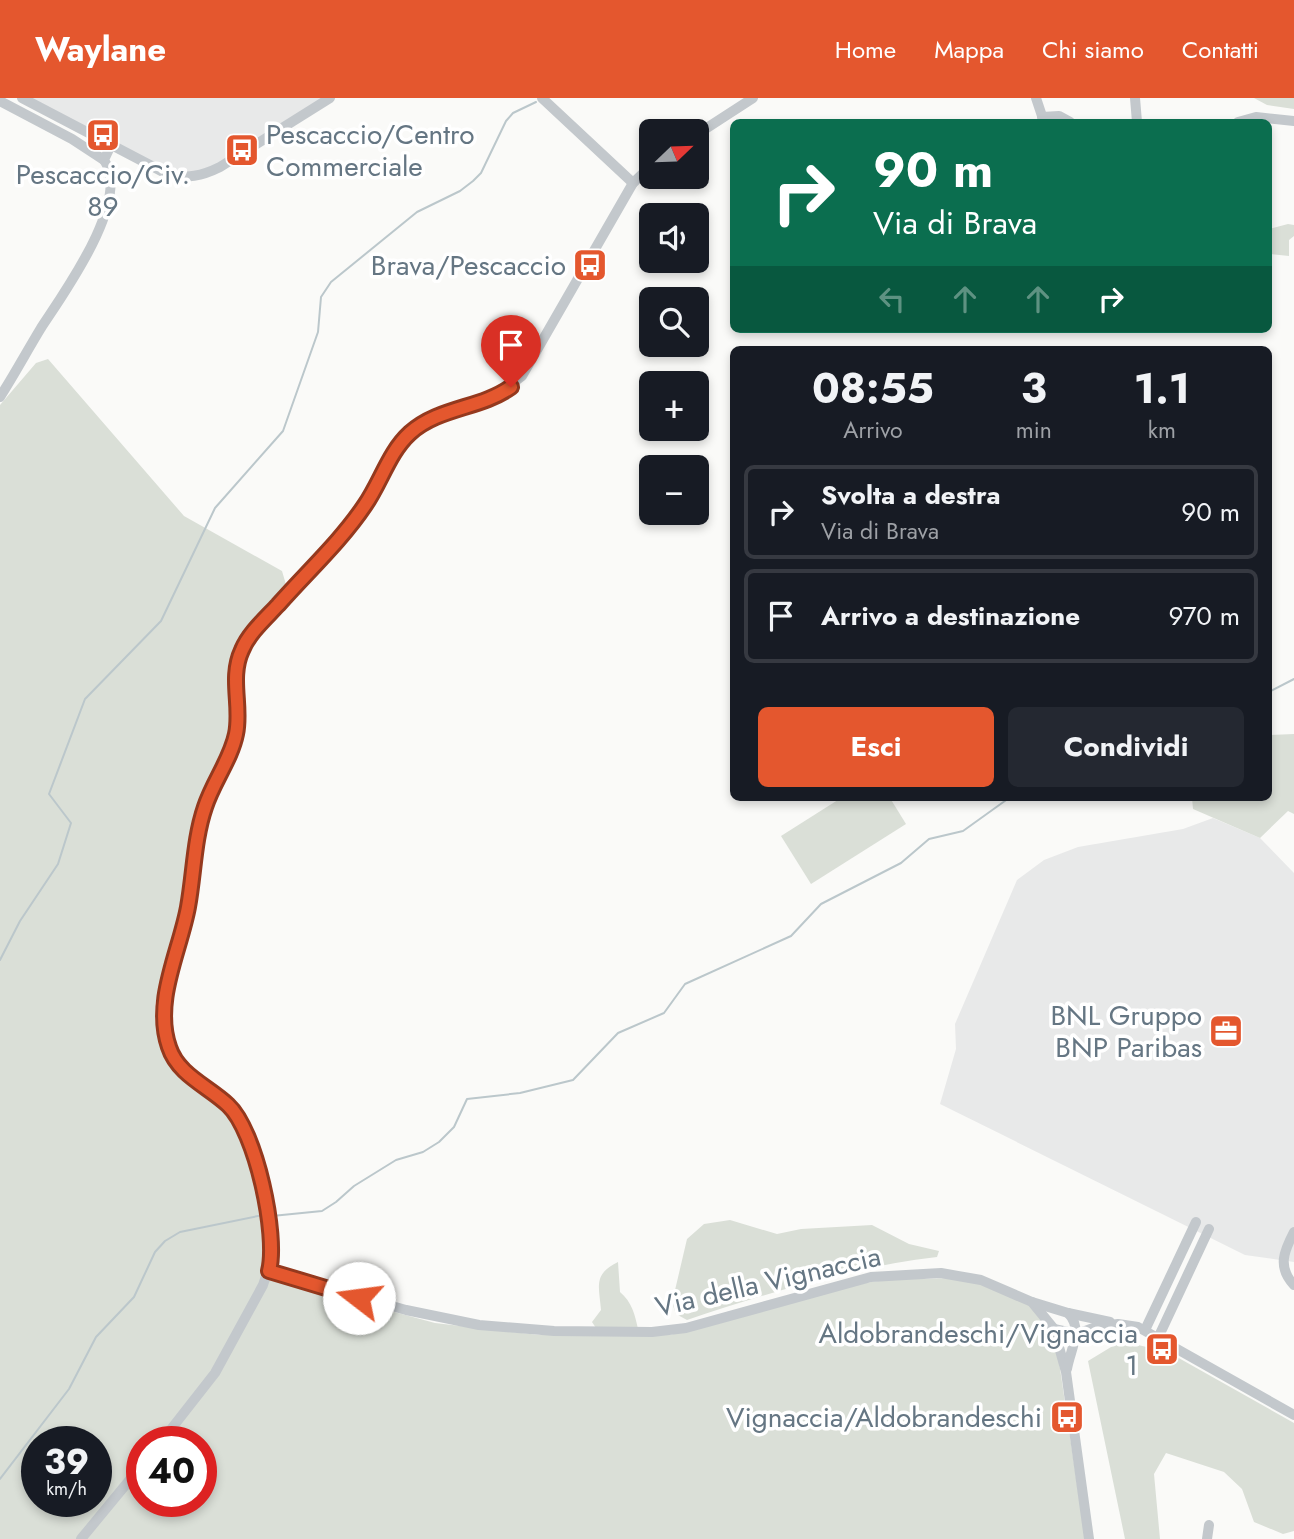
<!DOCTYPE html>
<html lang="it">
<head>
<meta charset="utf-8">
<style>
  body { margin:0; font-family:Jost,sans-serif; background:#242831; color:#f1f3f6; height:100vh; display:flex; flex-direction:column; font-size:26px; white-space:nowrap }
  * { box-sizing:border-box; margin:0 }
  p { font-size:23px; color:#9ea1a6 }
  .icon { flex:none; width:38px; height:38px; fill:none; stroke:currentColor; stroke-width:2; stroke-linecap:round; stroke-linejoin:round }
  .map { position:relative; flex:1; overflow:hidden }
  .drawer { position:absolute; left:730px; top:248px; width:542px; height:455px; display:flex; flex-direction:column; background:#171b24; border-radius:10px; box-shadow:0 4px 10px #0003 }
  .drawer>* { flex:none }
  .banner { position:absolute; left:730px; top:21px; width:542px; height:214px; border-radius:10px; box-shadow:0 4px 10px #0003; background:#0b6e4f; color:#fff; overflow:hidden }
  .needle { width:46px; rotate:67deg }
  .controls { position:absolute; left:639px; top:21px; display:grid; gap:14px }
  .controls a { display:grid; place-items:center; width:70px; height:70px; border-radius:10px; background:#171b24; box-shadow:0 4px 10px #0003; font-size:35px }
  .speed { position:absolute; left:21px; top:1328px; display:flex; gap:14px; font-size:35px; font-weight:700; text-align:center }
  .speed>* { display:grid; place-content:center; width:91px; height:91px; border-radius:50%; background:#171b24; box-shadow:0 4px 10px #0003; line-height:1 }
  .speed small { font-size:18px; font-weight:400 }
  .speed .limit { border:10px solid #d22; background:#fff; color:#111 }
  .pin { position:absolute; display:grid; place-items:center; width:60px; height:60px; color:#fff; margin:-72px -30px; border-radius:50% 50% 50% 0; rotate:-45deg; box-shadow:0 0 7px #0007 }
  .pin .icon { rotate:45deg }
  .me { position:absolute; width:77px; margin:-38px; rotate:285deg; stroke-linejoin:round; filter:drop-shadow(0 0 5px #0008) }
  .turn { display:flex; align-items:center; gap:24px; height:147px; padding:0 28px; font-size:32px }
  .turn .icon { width:91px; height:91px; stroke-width:2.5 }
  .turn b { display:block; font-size:49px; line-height:60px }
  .lanes { display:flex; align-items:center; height:66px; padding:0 28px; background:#0003; justify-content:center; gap:35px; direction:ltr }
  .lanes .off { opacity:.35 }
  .eta { display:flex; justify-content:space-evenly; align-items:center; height:119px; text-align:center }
  .eta b { font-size:42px; font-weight:700; line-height:49px }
  .button { display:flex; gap:14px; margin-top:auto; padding:14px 28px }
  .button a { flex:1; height:80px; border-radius:10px; background:#e4572e; color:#fff; font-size:28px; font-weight:700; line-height:80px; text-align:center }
  .button a+a { background:#242831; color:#f1f3f6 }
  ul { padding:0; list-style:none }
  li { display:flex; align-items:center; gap:21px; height:94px; margin:0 14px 10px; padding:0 14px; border:4px solid #363941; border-radius:10px }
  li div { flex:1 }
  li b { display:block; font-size:26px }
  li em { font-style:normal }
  header { display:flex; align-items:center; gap:42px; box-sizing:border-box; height:98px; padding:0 35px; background:#e4572e; color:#fff }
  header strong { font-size:33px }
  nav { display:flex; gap:38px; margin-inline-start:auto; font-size:24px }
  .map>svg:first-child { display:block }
  .built { fill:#e8e9e9 }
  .green { fill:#dadfd7; fill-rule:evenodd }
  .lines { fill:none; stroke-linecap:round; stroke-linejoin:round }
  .stream { stroke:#bbc7cb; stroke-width:2 }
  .minor { stroke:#c3c8cc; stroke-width:10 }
  .route-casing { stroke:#94391e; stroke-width:18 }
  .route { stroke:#e4572e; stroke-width:12 }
  .labels { text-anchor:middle; stroke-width:7; stroke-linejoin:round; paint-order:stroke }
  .poi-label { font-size:28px; fill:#657683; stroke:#fff; text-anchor:end }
  .street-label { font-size:28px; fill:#657683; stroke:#fff }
</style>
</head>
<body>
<header>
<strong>Waylane</strong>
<nav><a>Home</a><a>Mappa</a><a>Chi siamo</a><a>Contatti</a></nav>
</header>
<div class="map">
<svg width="1294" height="1441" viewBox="0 0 1294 1441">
  <rect width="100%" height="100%" fill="#fafaf8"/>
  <g class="built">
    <path d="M22,0H330L220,69L178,78Z"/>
    <path d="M1213,720L1260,740L1294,775V1164L1245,1157L940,1006L956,951L955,926L1017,782L1044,762L1078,749L1183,731Z"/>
  </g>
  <g class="green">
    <path d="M1254,0H1294V11L1267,7Z"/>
    <path d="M1288,126L1294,127V138L1289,142V158L1269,156V131Z"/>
    <path d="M48,261L184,418L282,473L287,490L246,540L232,565L230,642L199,714L183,815L155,906V921L164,957L185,981L229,1016L246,1045L266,1141L261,1178L435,1225L539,1237H670L858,1186L905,1179L926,1181L966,1179L1033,1209L1045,1225L1057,1250L1085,1441H0V307L36,265ZM37,1344H96V1404H37ZM142,1344H201V1404H142Z"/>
    <path d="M1294,636V716L1288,713L1260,740L1193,711L1192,700H1269V637Z"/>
    <path d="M841,700H890L906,726L811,786L781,738Z"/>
    <path d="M730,1122L777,1136L801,1131L872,1127L909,1146L939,1153L937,1159C852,1169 768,1195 687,1222L676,1216L672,1205L687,1141L704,1126Z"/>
    <path d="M618,1164L620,1194C632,1204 635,1217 638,1231L596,1230L592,1224L601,1212C599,1188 593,1176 618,1164Z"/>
    <path d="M1121,1243L1168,1254L1294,1325V1433L1283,1436L1254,1424L1242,1391L1224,1374L1166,1355L1154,1376L1160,1441H1125L1088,1263Z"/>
  </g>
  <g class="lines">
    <g class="stream">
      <path d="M1269,594L1294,581"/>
      <path d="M0,862L20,823L58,766L71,725L49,696L85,601L161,523L215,410L283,333L318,234L321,199L331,184L417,114L460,93L473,83L481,75L506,23L513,15L536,4"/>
      <path d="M272,1118L322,1113L336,1104L354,1088L396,1062L423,1054L439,1044L454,1029L467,1001L520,995L573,982L618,935L664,915L685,886L791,838L821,806L901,765L929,741L963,733L1009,700"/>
      <path d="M0,1381L69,1291L96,1239L134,1199L155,1154L165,1143L180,1134L263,1117"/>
    </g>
    <g class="minor">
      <path d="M22,0L167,76C187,81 202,78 220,69L330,0"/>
      <path d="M542,0L633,85"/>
      <path d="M1036,0L1044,24"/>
      <path d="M1135,0L1137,24"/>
      <path d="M0,3L72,41L104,62"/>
      <path d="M1042,19L1059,18L1070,24"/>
      <path d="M1238,24L1256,19L1294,23"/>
      <path d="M696,37L753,0"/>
      <path d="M0,299C14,277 27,253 41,230C63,196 132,102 104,62L111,47"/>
      <path d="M1294,1134C1284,1153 1277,1169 1294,1187"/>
      <path d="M269,1173L406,1212L479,1227L554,1233L652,1234L686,1230L871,1179L941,1175L981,1182L1032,1204L1054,1231L1066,1274L1089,1441"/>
      <path d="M1032,1204L1068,1215L1110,1224"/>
      <path d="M1054,1231L1077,1236L1096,1229L1118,1226L1138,1229L1294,1317"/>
      <path d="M1145,1232L1196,1124"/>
      <path d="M1158,1240L1209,1131"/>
      <path d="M1067,1271C1070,1252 1084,1231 1068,1215"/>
      <path d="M161,1344L215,1275L263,1187L271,1163L268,1123L261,1082L247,1033L229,1008L190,979L177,964L169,950L164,921L168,887L186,822L204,710L236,635V570L243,549L255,532L357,418L373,395L396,353L408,338L431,321L496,298L522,278L633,85L651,68"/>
      <path d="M81,1441L142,1367"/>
      <path d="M1207,1441L1209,1427"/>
    </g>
  </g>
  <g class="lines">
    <g class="route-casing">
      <path id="route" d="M359,1200L269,1173C278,1137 256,1033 228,1007C208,988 178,977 169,949C153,903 180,853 188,809C194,776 194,741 205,709C213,684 231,661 236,636C242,608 229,580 242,552C249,535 265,521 278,507C307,474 341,443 365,407C381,384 389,354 410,335C439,309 480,311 511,289"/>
    </g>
    <use href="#route" class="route"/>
  </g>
  <defs>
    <g id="bus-square" transform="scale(1.75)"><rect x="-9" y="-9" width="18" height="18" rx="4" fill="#e4572e" stroke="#fff"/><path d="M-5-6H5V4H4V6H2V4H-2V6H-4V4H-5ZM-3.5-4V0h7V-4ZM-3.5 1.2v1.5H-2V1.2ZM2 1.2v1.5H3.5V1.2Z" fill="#fff"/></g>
    <g id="office-square" transform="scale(1.75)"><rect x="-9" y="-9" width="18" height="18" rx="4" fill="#e4572e" stroke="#fff"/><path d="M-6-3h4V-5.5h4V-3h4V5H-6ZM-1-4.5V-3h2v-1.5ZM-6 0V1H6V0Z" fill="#fff"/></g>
  </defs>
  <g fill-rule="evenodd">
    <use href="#bus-square" x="103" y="37"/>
    <use href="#bus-square" x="242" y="52"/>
    <use href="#bus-square" x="590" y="167"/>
    <use href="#office-square" x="1226" y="933"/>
    <use href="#bus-square" x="1162" y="1251"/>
    <use href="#bus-square" x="1067" y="1319"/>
  </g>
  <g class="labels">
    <g class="poi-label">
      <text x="266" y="46" text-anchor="start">Pescaccio/Centro<tspan x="266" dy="32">Commerciale</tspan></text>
      <text x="103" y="86" text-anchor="middle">Pescaccio/Civ.<tspan x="103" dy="32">89</tspan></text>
      <text x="566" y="177">Brava/Pescaccio</text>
      <text x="1202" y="927">BNL Gruppo<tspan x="1202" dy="32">BNP Paribas</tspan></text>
      <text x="1138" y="1245">Aldobrandeschi/Vignaccia<tspan x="1138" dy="32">1</tspan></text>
      <text x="1042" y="1329">Vignaccia/Aldobrandeschi</text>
    </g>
    <g class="street-label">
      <text transform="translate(768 1183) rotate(-13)" y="10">Via della Vignaccia</text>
    </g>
  </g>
</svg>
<div class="controls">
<a><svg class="needle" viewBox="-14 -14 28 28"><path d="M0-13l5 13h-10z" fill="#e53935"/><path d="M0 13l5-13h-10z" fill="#9ea1a6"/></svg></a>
<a><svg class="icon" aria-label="sound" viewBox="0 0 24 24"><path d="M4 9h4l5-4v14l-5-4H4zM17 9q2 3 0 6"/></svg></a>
<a><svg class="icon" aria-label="search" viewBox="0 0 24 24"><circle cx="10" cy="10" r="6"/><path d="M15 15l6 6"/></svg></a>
<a>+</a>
<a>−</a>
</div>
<div class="speed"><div>39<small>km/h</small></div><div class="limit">40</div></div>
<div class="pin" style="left:511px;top:289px;background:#d93025"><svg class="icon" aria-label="arrive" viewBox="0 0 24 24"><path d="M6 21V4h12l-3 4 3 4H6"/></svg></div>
<svg class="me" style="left:359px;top:1200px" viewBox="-20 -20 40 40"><circle r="19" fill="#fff"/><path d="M0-13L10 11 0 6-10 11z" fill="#e4572e"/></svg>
<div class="banner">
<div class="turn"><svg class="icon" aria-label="right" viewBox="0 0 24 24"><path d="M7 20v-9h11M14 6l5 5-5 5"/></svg><div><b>90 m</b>Via di Brava</div></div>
<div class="lanes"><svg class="icon off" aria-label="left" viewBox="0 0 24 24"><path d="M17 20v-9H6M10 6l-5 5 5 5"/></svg><svg class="icon off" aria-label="ahead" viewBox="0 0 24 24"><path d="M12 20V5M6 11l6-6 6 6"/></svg><svg class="icon off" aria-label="ahead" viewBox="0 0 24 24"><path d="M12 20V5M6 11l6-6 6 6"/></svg><svg class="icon" aria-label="right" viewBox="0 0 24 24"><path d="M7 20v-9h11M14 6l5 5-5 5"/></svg></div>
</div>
<section class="drawer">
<div class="eta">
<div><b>08:55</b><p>Arrivo</p></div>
<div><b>3</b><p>min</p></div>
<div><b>1.1</b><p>km</p></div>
</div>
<ul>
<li><svg class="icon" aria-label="right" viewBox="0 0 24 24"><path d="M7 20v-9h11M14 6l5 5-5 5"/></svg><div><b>Svolta a destra</b><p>Via di Brava</p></div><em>90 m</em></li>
<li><svg class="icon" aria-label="arrive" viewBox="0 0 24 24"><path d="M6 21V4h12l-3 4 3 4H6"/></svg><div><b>Arrivo a destinazione</b></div><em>970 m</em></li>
</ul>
<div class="button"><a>Esci</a><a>Condividi</a></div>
</section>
</div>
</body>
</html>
